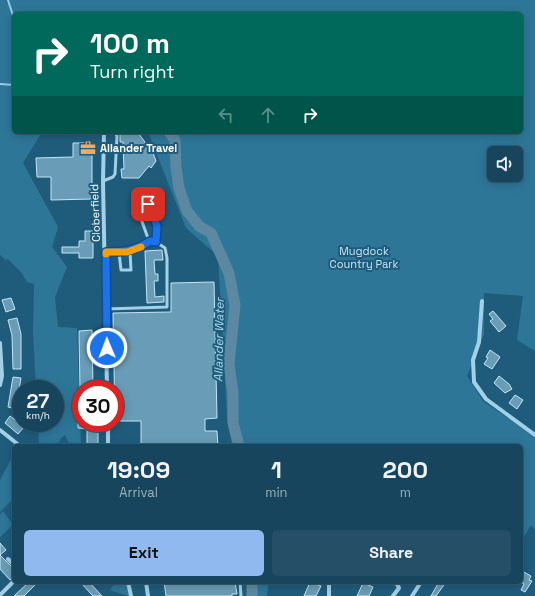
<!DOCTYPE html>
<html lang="en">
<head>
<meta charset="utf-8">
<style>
  body { margin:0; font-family:"Space Grotesk",sans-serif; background:#244f66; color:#f1f3f6; height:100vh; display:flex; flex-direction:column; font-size:15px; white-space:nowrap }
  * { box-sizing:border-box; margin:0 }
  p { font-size:13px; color:#9eb1bc }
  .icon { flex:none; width:22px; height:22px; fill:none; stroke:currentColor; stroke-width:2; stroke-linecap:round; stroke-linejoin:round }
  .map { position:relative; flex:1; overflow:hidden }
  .drawer { position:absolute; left:12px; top:444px; width:511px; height:140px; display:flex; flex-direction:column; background:#17455d; border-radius:6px; box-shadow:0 2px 10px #0003,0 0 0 1px #365d72 }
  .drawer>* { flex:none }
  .top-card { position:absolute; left:12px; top:12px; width:511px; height:122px; border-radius:6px; box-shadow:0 2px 10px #0003,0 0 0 1px #365d72; background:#00695c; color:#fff; overflow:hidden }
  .controls { position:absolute; left:487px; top:146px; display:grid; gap:8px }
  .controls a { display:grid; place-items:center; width:36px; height:36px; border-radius:6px; background:#17455d; box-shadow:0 2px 10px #0003,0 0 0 1px #365d72; font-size:20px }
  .speed { position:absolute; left:12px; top:380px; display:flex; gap:8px; font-size:20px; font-weight:700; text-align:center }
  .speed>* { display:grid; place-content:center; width:52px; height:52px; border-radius:50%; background:#17455d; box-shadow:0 2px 10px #0003,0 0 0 1px #365d72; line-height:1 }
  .speed small { font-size:10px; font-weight:400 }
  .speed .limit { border:6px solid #d22; background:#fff; color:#111 }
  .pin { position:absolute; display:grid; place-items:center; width:34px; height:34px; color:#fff; margin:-17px; border-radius:8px; box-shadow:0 2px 6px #0006 }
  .me { position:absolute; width:44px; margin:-22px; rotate:359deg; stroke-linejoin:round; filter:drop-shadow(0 0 3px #0008) }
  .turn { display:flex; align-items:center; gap:14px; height:84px; padding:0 12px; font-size:18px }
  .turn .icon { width:52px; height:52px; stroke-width:2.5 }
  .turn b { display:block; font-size:28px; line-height:34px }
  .lanes { display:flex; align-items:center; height:38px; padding:0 12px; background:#0003; justify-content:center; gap:20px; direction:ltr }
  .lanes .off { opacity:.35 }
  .eta { display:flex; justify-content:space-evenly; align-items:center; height:68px; text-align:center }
  .eta b { font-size:24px; font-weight:700; line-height:28px }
  .primary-button { display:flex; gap:8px; margin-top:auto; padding:8px 12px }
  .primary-button a { flex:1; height:46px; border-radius:6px; background:#90b9f0; color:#111; font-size:16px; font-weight:700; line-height:46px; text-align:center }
  .primary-button a+a { background:#244f66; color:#f1f3f6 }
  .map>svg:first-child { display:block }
  .green { fill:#2e7698; fill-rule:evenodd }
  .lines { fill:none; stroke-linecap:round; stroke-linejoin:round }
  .stream { stroke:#94cee8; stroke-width:2 }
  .river { stroke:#5c89a1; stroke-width:11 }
  .building { fill:#699cb6; stroke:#c4e5f5 }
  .lane { stroke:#a1d0e7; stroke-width:3 }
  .street { stroke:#a1d0e7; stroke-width:4 }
  .route-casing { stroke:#114b97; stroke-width:10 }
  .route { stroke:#1a73e8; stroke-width:7 }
  .slow { stroke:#f59e0b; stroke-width:7 }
  .labels { text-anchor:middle; stroke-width:4; stroke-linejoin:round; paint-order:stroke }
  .poi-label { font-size:11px; font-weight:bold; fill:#fff; stroke:#1f5c7c; text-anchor:start }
  .street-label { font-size:11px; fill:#fff; stroke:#1f5c7c }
  .park-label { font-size:11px; fill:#c4e5f5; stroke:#1f5c7c }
  .water-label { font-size:12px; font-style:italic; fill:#acd9ef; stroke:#1f5c7c }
</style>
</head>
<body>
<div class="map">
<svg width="535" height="596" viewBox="0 0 535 596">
  <rect width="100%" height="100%" fill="#1f5c7c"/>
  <g class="green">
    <path d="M0,0H535V351L517,340L523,296L484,293V334L467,376L483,401L535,437V530L531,525L521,542V446H232L227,417L218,256L186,228L148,132H521V14H14V132H42L23,163L58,227L52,247L67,267L55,297L58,327L77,328L81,446H70L65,435L61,438L58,446H39L38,423H55V389H36L33,332L34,284L27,282L21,272L8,259L6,260L0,255ZM494,153H516V175H494Z"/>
    <path d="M14,454V498L0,512V480Z"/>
    <path d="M3,511L13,525L0,537V515Z"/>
    <path d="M117,582H127L129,596L112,591L110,589Z"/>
    <path d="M247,582H270L268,586L267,596H247Z"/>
  </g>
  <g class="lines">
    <g class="stream">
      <path d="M8,0L14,19"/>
      <path d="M0,84L14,85"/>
    </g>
    <g class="river">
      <path d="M169,132L175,140L176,167L179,188L187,211L199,226L211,233L229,273L235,305L229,364L233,393V423L239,446"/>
      <path d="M252,582V596"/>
    </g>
  </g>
  <g class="building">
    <path d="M120,134H139L147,145V149L152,150L156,161L151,168L149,166L139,178H122L121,169H124L123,142H120Z"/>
    <path d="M73,143H92V199L51,200V177H37L36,158L73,157Z"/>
    <path d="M85,231H93V258H79V253H62V247H79V241H85Z"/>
    <path d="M162,250L163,260H154L155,274H158V281H154L155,297L164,296V302L147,303L145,251Z"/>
    <path d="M214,282L217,418L205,419V431H217L218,446H141V421H115L113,313L171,312V283Z"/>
    <path d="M11,298L15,309L6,312L2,300Z"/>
    <path d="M493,311L506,326L499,332L490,321L493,319L489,314Z"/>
    <path d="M17,318L21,334V369H13L12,335L8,320Z"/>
    <path d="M92,330L93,389H80L79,331Z"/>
    <path d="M490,350L500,357L492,369L484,364L488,358L486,357Z"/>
    <path d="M499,376L509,384L512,389L505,393L494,383Z"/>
    <path d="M13,377L21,378L16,409L8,407Z"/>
    <path d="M515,395L523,400L517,409L509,403Z"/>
    <path d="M10,416L24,427L18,434L5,423Z"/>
    <path d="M78,423H98V446H87V429L78,428Z"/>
    <path d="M0,543L6,550L0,555L14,569V578L10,580L0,569Z"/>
    <path d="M522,571L531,576L529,580L532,581L525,592L521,590L524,584L521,582Z"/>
    <path d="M29,582H38L24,596H14Z"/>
    <path d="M80,582H89L102,596H93Z"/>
    <path d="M164,582H235L237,594H232V596H166Z"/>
    <path d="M310,582L321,586L316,596H304Z"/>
    <path d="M439,582H446L436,596H431Z"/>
    <path d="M363,583L373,587L369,596H357Z"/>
  </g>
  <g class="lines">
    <g class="lane">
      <path d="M103,181L113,177L115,174L117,136L115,132"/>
      <path d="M149,241L136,205L143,202L150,206L157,227L156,242"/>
      <path d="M119,252L121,270H131L130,251"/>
      <path d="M106,309L167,307V258L165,248L156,242L149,241C135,251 123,252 106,252"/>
      <path d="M240,582L241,596"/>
    </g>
    <g class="street">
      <path d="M104,132L103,181L107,389"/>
      <path d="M482,301L479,342L473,360L474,382L486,399L535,435"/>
      <path d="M0,343L2,376L0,385"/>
      <path d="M108,423V446"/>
      <path d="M0,430L20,446"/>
      <path d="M8,559L14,565"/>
      <path d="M128,582L131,596"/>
      <path d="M146,582L148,596"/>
      <path d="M0,595L14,581"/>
      <path d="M329,596V585"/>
      <path d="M393,596L399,588L396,582"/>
      <path d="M412,596L421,582"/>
    </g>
  </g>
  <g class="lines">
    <g class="route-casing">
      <path id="route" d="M107,348L106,252C123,252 135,251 150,241L156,242L157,226L148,204"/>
    </g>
    <use href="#route" class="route"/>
    <path class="slow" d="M106,254V252H127L141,247"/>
  </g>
  <defs>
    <g id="office-bare" transform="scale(1.2)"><path d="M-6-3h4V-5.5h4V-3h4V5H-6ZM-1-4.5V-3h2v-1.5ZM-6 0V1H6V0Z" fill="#f5a960" stroke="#1f5c7c" stroke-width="2.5" paint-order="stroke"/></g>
  </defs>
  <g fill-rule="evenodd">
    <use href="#office-bare" x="88" y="148"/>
  </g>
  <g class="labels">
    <g class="poi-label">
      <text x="100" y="152">Allander Travel</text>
    </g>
    <g class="street-label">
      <text transform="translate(95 213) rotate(-92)" y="4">Cloberfield</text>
    </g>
    <g class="park-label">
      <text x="364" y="255">Mugdock<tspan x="364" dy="13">Country Park</tspan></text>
    </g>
    <g class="water-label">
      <text transform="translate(219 340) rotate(-89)" y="4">Allander Water</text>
    </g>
  </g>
</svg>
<div class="controls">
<a><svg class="icon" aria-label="sound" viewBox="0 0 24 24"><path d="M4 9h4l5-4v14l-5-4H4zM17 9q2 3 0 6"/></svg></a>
</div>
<div class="speed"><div>27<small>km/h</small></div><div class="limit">30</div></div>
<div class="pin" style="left:148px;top:204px;background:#d93025"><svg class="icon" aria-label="arrive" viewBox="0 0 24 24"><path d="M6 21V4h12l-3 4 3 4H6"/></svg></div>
<svg class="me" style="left:107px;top:348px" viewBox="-20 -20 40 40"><circle r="17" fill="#1a73e8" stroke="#fff" stroke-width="3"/><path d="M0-11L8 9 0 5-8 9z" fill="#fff"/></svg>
<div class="top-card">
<div class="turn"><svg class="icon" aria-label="right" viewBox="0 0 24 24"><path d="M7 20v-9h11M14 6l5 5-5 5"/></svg><div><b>100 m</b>Turn right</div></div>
<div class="lanes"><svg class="icon off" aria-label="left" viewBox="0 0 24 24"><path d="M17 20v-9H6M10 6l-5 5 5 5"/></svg><svg class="icon off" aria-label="ahead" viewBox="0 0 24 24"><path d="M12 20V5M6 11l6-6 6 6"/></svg><svg class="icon" aria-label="right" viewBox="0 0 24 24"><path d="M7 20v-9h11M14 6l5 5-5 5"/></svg></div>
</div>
<section class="drawer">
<div class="eta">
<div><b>19:09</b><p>Arrival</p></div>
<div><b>1</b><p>min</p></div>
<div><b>200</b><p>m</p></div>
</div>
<div class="primary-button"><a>Exit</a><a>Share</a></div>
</section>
</div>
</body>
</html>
